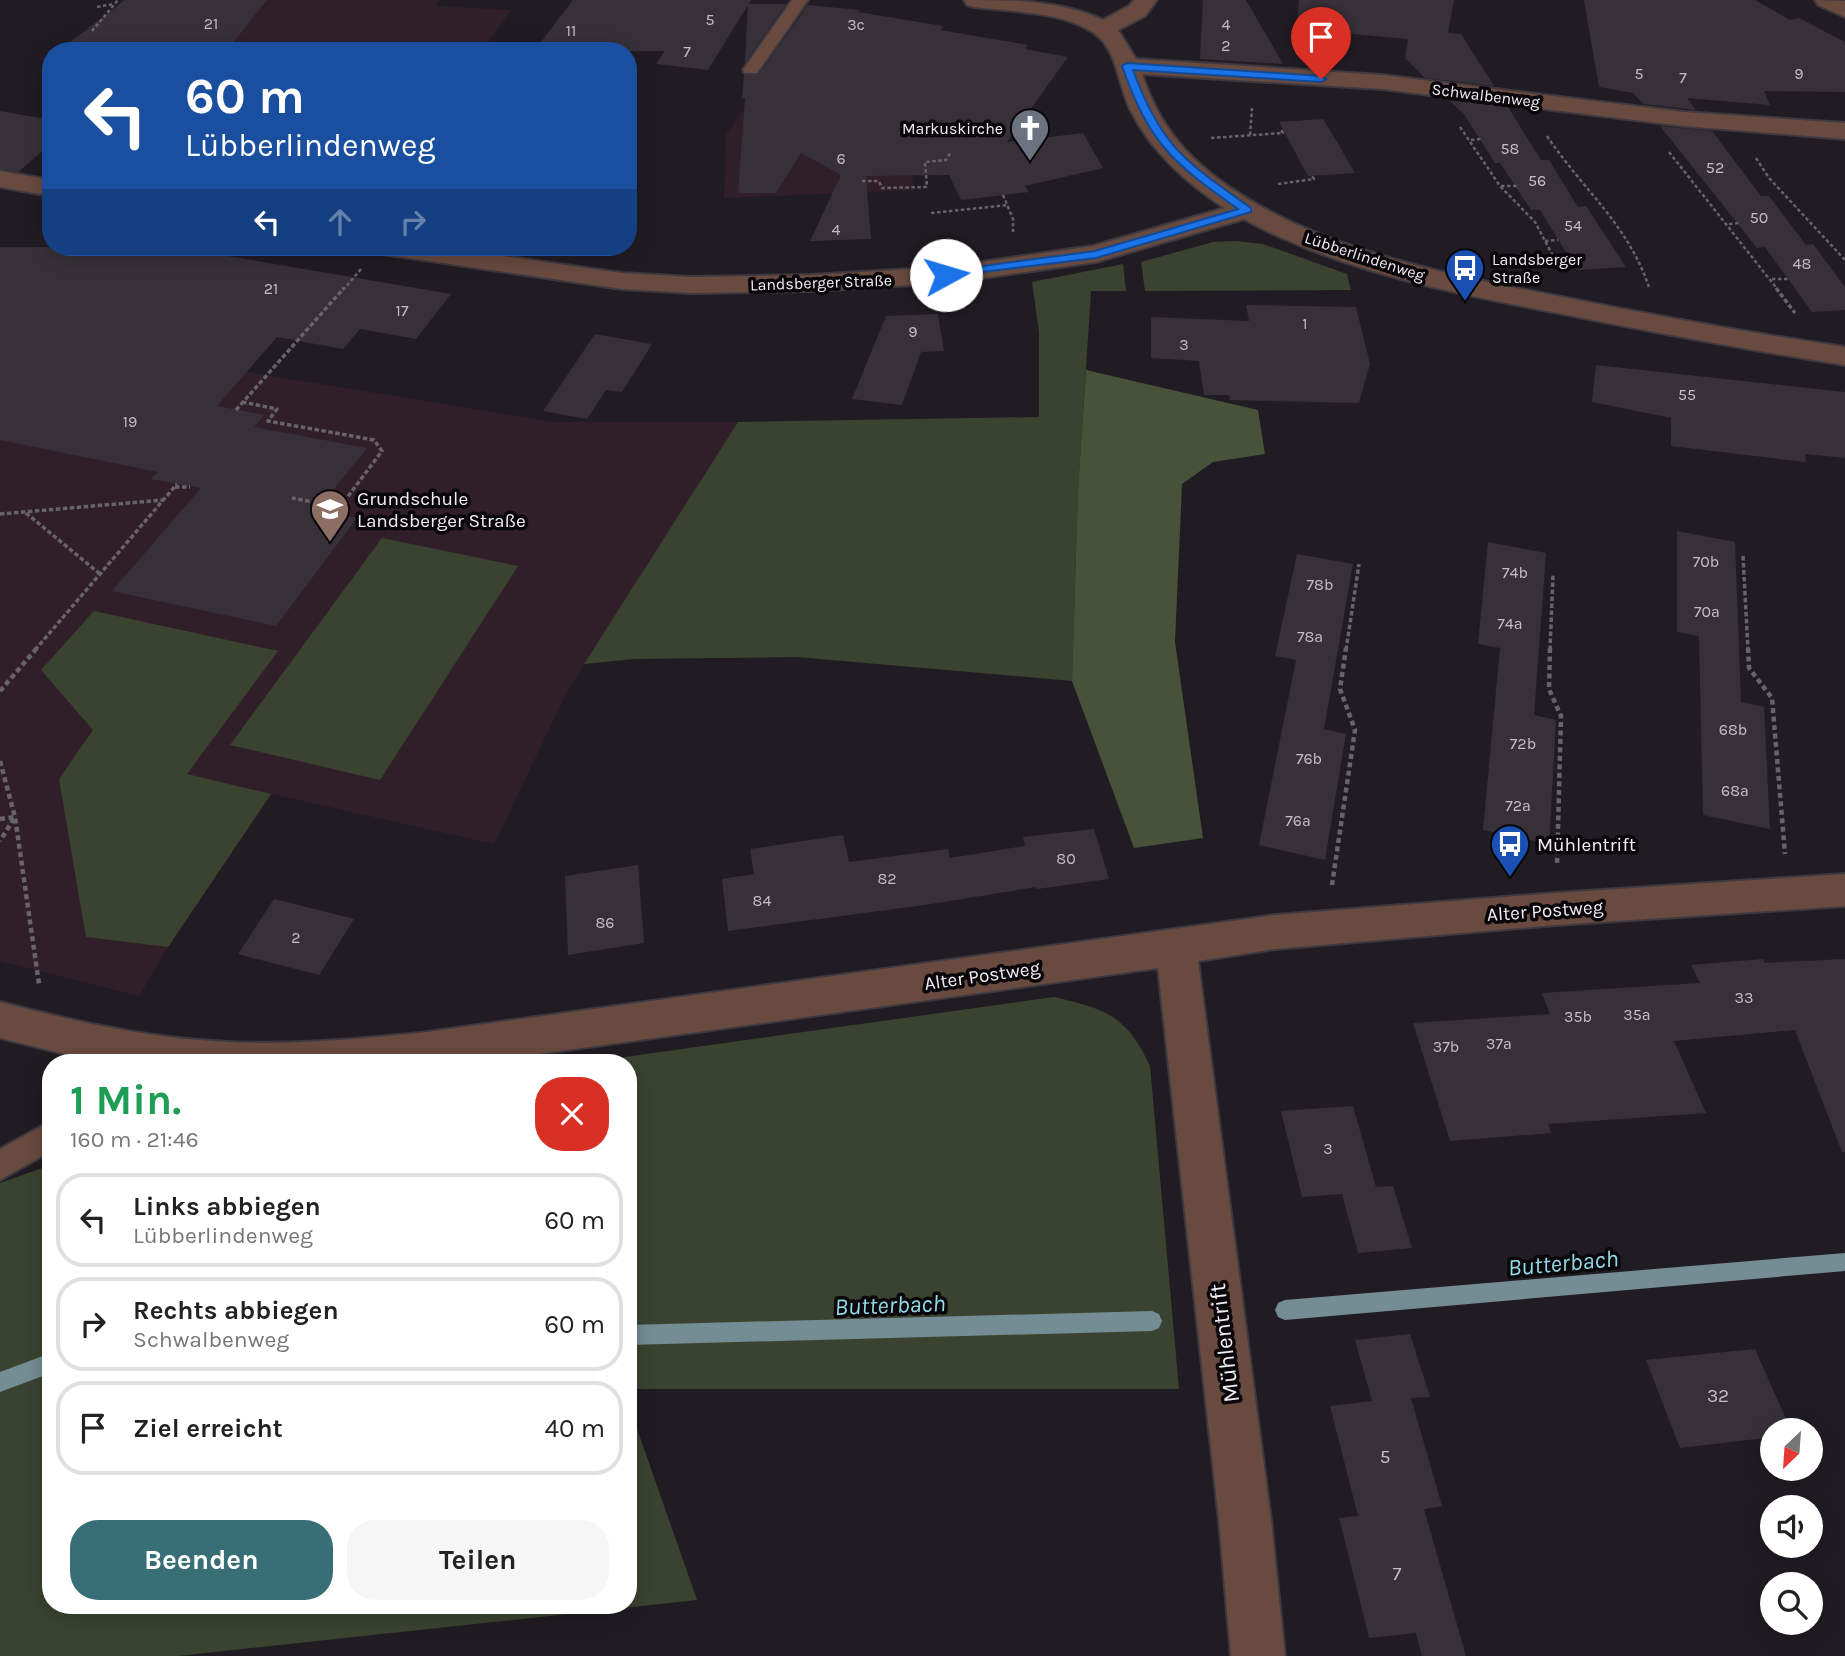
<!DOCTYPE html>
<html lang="de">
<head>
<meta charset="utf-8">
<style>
  body { margin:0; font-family:Karla,sans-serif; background:#f6f6f6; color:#222; height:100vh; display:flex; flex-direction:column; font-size:26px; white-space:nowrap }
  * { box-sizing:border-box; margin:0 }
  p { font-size:23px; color:#767676 }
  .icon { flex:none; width:38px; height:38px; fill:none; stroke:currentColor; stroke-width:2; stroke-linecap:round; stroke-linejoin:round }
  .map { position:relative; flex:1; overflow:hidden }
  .sheet { position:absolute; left:42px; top:1054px; width:595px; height:560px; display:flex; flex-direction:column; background:#fff; border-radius:28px; box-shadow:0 4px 18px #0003 }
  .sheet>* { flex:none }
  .hud { position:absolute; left:42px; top:42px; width:595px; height:214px; border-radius:28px; box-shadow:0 4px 18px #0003; background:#1a4fa0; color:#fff; overflow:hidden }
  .needle { width:46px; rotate:205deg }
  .fabs { position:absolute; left:1760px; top:1418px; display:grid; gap:14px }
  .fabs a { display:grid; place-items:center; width:63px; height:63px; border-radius:50%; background:#fff; box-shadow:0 4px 18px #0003; font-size:35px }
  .pin { position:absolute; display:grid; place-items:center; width:60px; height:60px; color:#fff; margin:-72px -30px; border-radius:50% 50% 50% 0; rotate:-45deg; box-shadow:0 0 7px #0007 }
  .pin .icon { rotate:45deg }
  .me { position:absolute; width:77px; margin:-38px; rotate:84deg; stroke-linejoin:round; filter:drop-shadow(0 0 5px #0008) }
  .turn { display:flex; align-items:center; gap:24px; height:147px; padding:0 28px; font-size:32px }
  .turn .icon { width:91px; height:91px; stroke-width:2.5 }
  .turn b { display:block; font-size:49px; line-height:60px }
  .lanes { display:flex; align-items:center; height:66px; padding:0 28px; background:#0003; justify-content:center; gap:35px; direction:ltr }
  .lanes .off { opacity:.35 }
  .round { display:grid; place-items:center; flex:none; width:74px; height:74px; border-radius:28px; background:#f6f6f6 }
  .headline { display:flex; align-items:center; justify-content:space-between; height:119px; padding:0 28px }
  h1 { font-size:42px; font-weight:700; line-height:52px; color:#1e9e55 }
  .cta { display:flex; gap:14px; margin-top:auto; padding:14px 28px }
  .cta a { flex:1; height:80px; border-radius:28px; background:#386e75; color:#fff; font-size:28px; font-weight:700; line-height:80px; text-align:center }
  .cta a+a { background:#f6f6f6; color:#222 }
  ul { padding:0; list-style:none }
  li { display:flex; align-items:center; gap:21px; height:94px; margin:0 14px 10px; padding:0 14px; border:4px solid #e0e0e0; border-radius:28px }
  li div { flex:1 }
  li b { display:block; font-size:26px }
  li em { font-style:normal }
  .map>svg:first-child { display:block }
  .education { fill:#301f29 }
  .green { fill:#3a432f }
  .forest { fill:#475238 }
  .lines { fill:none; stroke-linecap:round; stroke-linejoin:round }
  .stream { fill:#748d94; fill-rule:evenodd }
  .building { fill:#373038 }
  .service-casing { stroke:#3e3940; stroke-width:4 }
  .minor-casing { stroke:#3e3940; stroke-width:4 }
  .path-far2 { stroke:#676369; stroke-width:2.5; stroke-dasharray:3.5 2.5; stroke-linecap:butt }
  .path-far1 { stroke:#676369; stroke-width:3.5; stroke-dasharray:4.5 2.5; stroke-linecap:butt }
  .path { stroke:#676369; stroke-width:4.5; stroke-dasharray:5 3.5; stroke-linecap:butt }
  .service { fill:#694a3f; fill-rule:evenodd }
  .minor { fill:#694a3f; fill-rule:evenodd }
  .route { fill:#1a73e8; stroke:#114b97; stroke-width:2 }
  .labels { text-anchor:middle; stroke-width:7; stroke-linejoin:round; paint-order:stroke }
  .number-label { font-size:16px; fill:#c2bec4 }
  .far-street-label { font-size:16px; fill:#f1eef3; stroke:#09070a }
  .far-poi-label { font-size:16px; fill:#f1eef3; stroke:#09070a; text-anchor:end }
  .poi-label { font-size:19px; fill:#f1eef3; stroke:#09070a; text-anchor:start }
  .street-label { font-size:19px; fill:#f1eef3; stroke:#09070a }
  .near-number-label { font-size:19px; fill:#c2bec4 }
  .near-street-label { font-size:23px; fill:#f1eef3; stroke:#09070a }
  .near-water-label { font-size:24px; font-style:italic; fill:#92dae7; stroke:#09070a }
</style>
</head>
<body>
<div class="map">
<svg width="1845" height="1656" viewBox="0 0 1845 1656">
  <rect width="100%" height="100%" fill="#211c23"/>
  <g class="education">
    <path d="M131,0H439L436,6L511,10L482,51H86Z"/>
    <path d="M750,100L908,141L914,190L724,198L726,135Z"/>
    <path d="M0,325L265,375L553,422H738L566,694L494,844L272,794L168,947L139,996L0,961Z"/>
  </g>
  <g class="green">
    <path d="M1236,241L1263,244L1347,274L1351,290L1145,291L1141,262L1213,242Z"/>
    <path d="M1123,264L1126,291H1091L1078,489L1072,681L797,657L634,659L584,664L738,422L1039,417V332L1032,282Z"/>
    <path d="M382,538L518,566L380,780L230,745Z"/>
    <path d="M94,611L278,651L187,774L271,794L168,947L86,937L59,779L93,730L41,670Z"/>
    <path d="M1054,997C1106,1009 1127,1016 1150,1066L1179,1389H628V1062H589Z"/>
    <path d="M51,1165V1605H628V1403L697,1600L178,1656H0V1183Z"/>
  </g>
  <path class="forest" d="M1086,370L1258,410L1265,454L1213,462L1182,484L1175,642L1203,838L1134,848L1072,681L1078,489Z"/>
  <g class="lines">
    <g class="stream">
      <path d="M1845,1253V1271L1285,1320L1278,1317L1275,1310L1278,1303L1285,1300Z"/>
      <path d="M1152,1311L1159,1314L1162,1321L1159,1328L1152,1331L628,1345V1325Z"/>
      <path d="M51,1353V1373L0,1392V1372Z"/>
    </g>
  </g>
  <g class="building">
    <path d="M125,0H267L232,44L227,43L222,49L130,44L125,50L65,46Z"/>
    <path d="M573,0H751L708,70L656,64L665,51H534Z"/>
    <path d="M1203,0H1246L1283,64L1200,59Z"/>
    <path d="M1299,0H1454L1448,33L1461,34L1494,86L1425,78L1405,58L1408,39L1297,29Z"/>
    <path d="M1584,0H1755L1790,20L1799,18L1845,42V92L1764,91L1770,105L1687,98L1696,110L1643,104L1633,93L1599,87Z"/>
    <path d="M748,4H786L745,63Z"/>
    <path d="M808,5L860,10L858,12L943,26L940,30L1028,45L1025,49L1068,57L1007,142L1083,133L1103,168L1025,186L1029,192L961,200L949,175L866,176L871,239L810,241L841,175L801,153L776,193H738L745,98H742L744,75L759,74Z"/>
    <path d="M1449,100L1508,107L1541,160H1549L1578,207L1586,206L1626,267L1577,270L1540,210H1531L1500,163H1495L1464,114Z"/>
    <path d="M0,111L51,120V144L18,172L0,169Z"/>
    <path d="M1323,119L1337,142L1355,173L1308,176L1279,122Z"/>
    <path d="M1660,126L1712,131L1761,196H1769L1806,245L1813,244L1845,287V310L1812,312L1765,247L1757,248Z"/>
    <path d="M0,247H175L451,294L416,339L360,329L343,349L277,337L217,406L265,415L254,427L367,448L317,510L357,518L276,626L112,591L201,488L151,479L158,472L0,440Z"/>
    <path d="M1246,305L1356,307L1370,364L1359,403L1230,400L1229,395H1204L1199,361L1151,358V317L1249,321Z"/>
    <path d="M938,314L944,351L921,352L902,405L852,399L886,316Z"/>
    <path d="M595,334L652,344L622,392L606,390L587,419L543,411Z"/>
    <path d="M1596,365L1845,392V458L1805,454L1806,462L1671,446V418L1592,402Z"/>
    <path d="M1677,531L1735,542L1741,702L1764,707L1770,829L1703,815L1699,636L1677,632Z"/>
    <path d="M1488,542L1546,553L1534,715L1556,720L1549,844L1483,830L1500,648L1478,644Z"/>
    <path d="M1297,554L1353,564L1324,729L1346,734L1325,860L1259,845L1296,660L1275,656Z"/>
    <path d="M1094,829L1109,879L1037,889L1036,887L925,905L728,931L722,879L754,874L750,849L843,835L849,862L948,849L950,858L1025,846L1023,837Z"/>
    <path d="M638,865L644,943L568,955L565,876Z"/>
    <path d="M274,899L354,919L319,975L238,954Z"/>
    <path d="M1763,959L1765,963L1845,959V1152H1842L1795,1030L1674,1041L1706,1113L1548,1124L1551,1133L1450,1141L1413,1023L1550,1014L1542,993L1700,983L1691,965Z"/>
    <path d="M1353,1106L1376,1187L1393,1186L1412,1248L1358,1253L1342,1194L1302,1197L1281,1111Z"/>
    <path d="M1410,1334L1430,1397L1411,1398L1442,1506L1424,1509L1466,1656H1422L1416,1633L1369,1638L1339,1518L1358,1516L1330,1406L1372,1401L1355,1340Z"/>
    <path d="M1755,1349L1791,1430H1773V1437L1680,1448L1646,1360Z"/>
  </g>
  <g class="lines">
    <g class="service-casing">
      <g id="service">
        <path d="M792,0H808L757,73H745L743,70Z"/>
        <path d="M51,1121V1151L0,1180V1149Z"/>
      </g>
    </g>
    <g class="minor-casing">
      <g id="minor">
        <path d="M964,0C1010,0 1061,0 1103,20L1129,6L1134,0H1157L1145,16L1118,30L1136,59L1382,75L1684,112L1845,123V139L1684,126L1382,89L1142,74C1160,129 1191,163 1240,194C1329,252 1459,277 1562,297C1656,316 1750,333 1845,347V365C1749,350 1653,332 1558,313C1453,293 1339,271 1244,219L1096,262L946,283L810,291L692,293L622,289L389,255L379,253L375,247H440L622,273L692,277L810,275L946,267L1093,246L1225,208C1187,184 1150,150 1130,109C1118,85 1118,50 1094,33C1062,11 1012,12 975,7L967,5Z"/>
        <path d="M1815,0L1845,1V17L1818,5Z"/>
        <path d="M0,171L51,180V196L0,187Z"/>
        <path d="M1845,874V906L1556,925L1275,949L1198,961L1271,1520L1285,1656H1231L1219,1520L1158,968L481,1062H97L0,1038V1002C66,1019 132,1035 200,1040C273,1047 347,1040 420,1033L1275,915L1556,893Z"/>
      </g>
    </g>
    <g class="path-far2">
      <path d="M97,7L114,4"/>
      <path d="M92,31L118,0"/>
      <path d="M1460,127L1500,186L1535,222L1561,271"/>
      <path d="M1250,135L1252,108"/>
      <path d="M1547,136C1583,190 1627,223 1649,287"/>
      <path d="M1211,138L1283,133L1281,130"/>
      <path d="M1471,140L1481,139"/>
      <path d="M1669,152L1778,290"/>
      <path d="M1756,158L1769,178L1845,260"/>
      <path d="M862,181H879L882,188L927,187L925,162L946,160L951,152"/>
      <path d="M1278,184L1314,179L1312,176"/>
      <path d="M1501,186H1517"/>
      <path d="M1003,195L1013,219V232"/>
      <path d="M931,213L1008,205"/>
      <path d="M1729,224L1739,223"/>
      <path d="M1545,241L1558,240"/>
      <path d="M1772,279H1788"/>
      <path d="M343,290L362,268"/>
    </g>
    <g class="path-far1">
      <path d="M1776,288L1795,313"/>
      <path d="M242,402L277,409L268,421L374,440L382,451L340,507L292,498"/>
      <path d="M236,410L344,288"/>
      <path d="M175,487H190"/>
      <path d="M26,513L100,574"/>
      <path d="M0,514L163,500"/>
      <path d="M1743,556L1748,650"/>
      <path d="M35,650L177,484"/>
      <path d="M1346,650L1359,564"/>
      <path d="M1550,650L1553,575"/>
    </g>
    <g class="path">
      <path d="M1550,648L1549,689L1561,716L1557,866"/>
      <path d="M1748,648L1749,668L1772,698L1785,854"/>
      <path d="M0,691L37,648"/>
      <path d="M0,761L15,817L39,984"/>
      <path d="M0,819L15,817L0,841"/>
      <path d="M1332,885L1355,730L1340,689L1346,648"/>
    </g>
    <use href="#service" class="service"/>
    <use href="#minor" class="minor"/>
  </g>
  <path class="route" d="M1127,63L1321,76L1326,79L1321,82L1133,70C1161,147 1186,162 1251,208V212L1096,258L942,277V272L946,271L1095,251L1238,209C1172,162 1150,145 1122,66Z"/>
  <defs>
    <g id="church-pin" transform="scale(2.0125)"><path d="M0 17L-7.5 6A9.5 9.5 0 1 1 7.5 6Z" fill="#6b7280" stroke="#09070a"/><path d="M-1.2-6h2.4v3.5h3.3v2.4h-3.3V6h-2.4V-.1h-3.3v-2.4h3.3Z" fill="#fff"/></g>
    <g id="bus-pin" transform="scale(2.0125)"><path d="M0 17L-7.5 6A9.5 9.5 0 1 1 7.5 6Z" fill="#1a4fb4" stroke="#09070a"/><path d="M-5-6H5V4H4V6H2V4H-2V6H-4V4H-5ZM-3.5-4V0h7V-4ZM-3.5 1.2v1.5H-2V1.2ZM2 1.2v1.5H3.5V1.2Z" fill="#fff"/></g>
    <g id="school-pin" transform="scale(2.0125)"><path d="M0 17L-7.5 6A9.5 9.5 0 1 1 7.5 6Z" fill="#8d6e63" stroke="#09070a"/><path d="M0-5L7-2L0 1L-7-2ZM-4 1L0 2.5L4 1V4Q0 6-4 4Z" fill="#fff"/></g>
  </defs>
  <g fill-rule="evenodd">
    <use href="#church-pin" x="1030" y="128"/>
    <use href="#bus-pin" x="1465" y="268"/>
    <use href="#school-pin" x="330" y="509"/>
    <use href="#bus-pin" x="1510" y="844"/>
  </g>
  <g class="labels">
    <g class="number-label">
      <text x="710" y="25">5</text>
      <text x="211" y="29">21</text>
      <text x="856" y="30">3c</text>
      <text x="1226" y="30">4</text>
      <text x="571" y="36">11</text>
      <text x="1226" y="51">2</text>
      <text x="687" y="57">7</text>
      <text x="1639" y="79">5</text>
      <text x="1799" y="79">9</text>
      <text x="1683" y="83">7</text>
      <text x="1510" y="154">58</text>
      <text x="841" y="164">6</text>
      <text x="1715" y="173">52</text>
      <text x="1537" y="186">56</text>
      <text x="1759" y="223">50</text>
      <text x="1573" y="231">54</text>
      <text x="836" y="235">4</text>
      <text x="1802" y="269">48</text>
      <text x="271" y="294">21</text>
      <text x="402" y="316">17</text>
      <text x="1305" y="329">1</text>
      <text x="913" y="337">9</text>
      <text x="1184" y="350">3</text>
      <text x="1687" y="400">55</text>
      <text x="130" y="427">19</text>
      <text x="1706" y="567">70b</text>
      <text x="1515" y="578">74b</text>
      <text x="1320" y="590">78b</text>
      <text x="1707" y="617">70a</text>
      <text x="1510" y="629">74a</text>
      <text x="1310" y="642">78a</text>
      <text x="1733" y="735">68b</text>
      <text x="1523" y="749">72b</text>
      <text x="1309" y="764">76b</text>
      <text x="1735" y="796">68a</text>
      <text x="1518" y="811">72a</text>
      <text x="1298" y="826">76a</text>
      <text x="1066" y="864">80</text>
      <text x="887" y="884">82</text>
      <text x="762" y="906">84</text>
      <text x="605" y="928">86</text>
      <text x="296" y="943">2</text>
      <text x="1744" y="1003">33</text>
      <text x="1637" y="1020">35a</text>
      <text x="1578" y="1022">35b</text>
      <text x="1499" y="1049">37a</text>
      <text x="1446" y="1052">37b</text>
      <text x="1328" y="1154">3</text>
    </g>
    <g class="far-street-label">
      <text transform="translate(1486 95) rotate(7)" y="6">Schwalbenweg</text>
      <text transform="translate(1365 256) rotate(18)" y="6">Lübberlindenweg</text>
      <text transform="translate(821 282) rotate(-2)" y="6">Landsberger Straße</text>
    </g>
    <g class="far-poi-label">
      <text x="1003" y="134">Markuskirche</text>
      <text x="1492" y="265" text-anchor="start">Landsberger<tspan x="1492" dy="18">Straße</tspan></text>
    </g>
    <g class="poi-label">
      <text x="357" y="505">Grundschule<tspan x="357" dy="22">Landsberger Straße</tspan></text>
      <text x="1537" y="851">Mühlentrift</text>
    </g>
    <g class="street-label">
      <text transform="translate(1545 910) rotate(-4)" y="7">Alter Postweg</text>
      <text transform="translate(982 975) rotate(-8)" y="7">Alter Postweg</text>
    </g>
    <g class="near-number-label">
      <text x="1718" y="1402">32</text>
      <text x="1385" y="1463">5</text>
      <text x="1397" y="1580">7</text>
    </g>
    <g class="near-street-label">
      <text transform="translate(1224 1343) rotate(-97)" y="8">Mühlentrift</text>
    </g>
    <g class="near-water-label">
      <text transform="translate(1563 1263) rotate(-5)" y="8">Butterbach</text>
      <text transform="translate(890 1305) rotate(-2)" y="8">Butterbach</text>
    </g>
  </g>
</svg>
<div class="fabs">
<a><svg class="needle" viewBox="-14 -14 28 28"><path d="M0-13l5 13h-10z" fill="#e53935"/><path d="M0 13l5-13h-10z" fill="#767676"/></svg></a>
<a><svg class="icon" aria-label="sound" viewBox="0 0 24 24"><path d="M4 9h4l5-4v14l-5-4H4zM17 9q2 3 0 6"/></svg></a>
<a><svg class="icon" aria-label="search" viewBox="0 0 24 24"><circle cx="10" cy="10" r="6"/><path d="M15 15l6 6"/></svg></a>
</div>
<div class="pin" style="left:1321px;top:79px;background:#d93025"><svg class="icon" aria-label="arrive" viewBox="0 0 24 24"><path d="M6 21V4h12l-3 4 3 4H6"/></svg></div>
<svg class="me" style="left:946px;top:275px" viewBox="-20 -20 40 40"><circle r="19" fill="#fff"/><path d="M0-13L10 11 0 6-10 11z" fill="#1a73e8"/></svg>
<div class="hud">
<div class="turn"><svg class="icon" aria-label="left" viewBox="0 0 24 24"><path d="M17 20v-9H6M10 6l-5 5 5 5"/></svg><div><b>60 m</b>Lübberlindenweg</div></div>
<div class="lanes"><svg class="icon" aria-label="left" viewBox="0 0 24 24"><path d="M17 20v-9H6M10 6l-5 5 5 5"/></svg><svg class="icon off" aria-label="ahead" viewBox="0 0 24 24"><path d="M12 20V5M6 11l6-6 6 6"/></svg><svg class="icon off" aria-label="right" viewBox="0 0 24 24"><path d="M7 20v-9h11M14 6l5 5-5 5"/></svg></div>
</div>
<section class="sheet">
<div class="headline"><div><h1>1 Min.</h1><p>160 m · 21:46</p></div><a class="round" style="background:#d93025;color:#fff"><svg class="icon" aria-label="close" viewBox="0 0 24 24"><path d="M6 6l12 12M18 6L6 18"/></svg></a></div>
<ul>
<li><svg class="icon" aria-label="left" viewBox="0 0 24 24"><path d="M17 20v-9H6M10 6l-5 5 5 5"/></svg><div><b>Links abbiegen</b><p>Lübberlindenweg</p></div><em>60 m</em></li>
<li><svg class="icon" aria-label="right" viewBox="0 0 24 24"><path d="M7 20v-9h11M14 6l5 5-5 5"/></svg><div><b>Rechts abbiegen</b><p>Schwalbenweg</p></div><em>60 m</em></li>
<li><svg class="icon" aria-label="arrive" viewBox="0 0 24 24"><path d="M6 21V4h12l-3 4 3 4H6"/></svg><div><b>Ziel erreicht</b></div><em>40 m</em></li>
</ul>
<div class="cta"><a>Beenden</a><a>Teilen</a></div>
</section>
</div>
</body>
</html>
